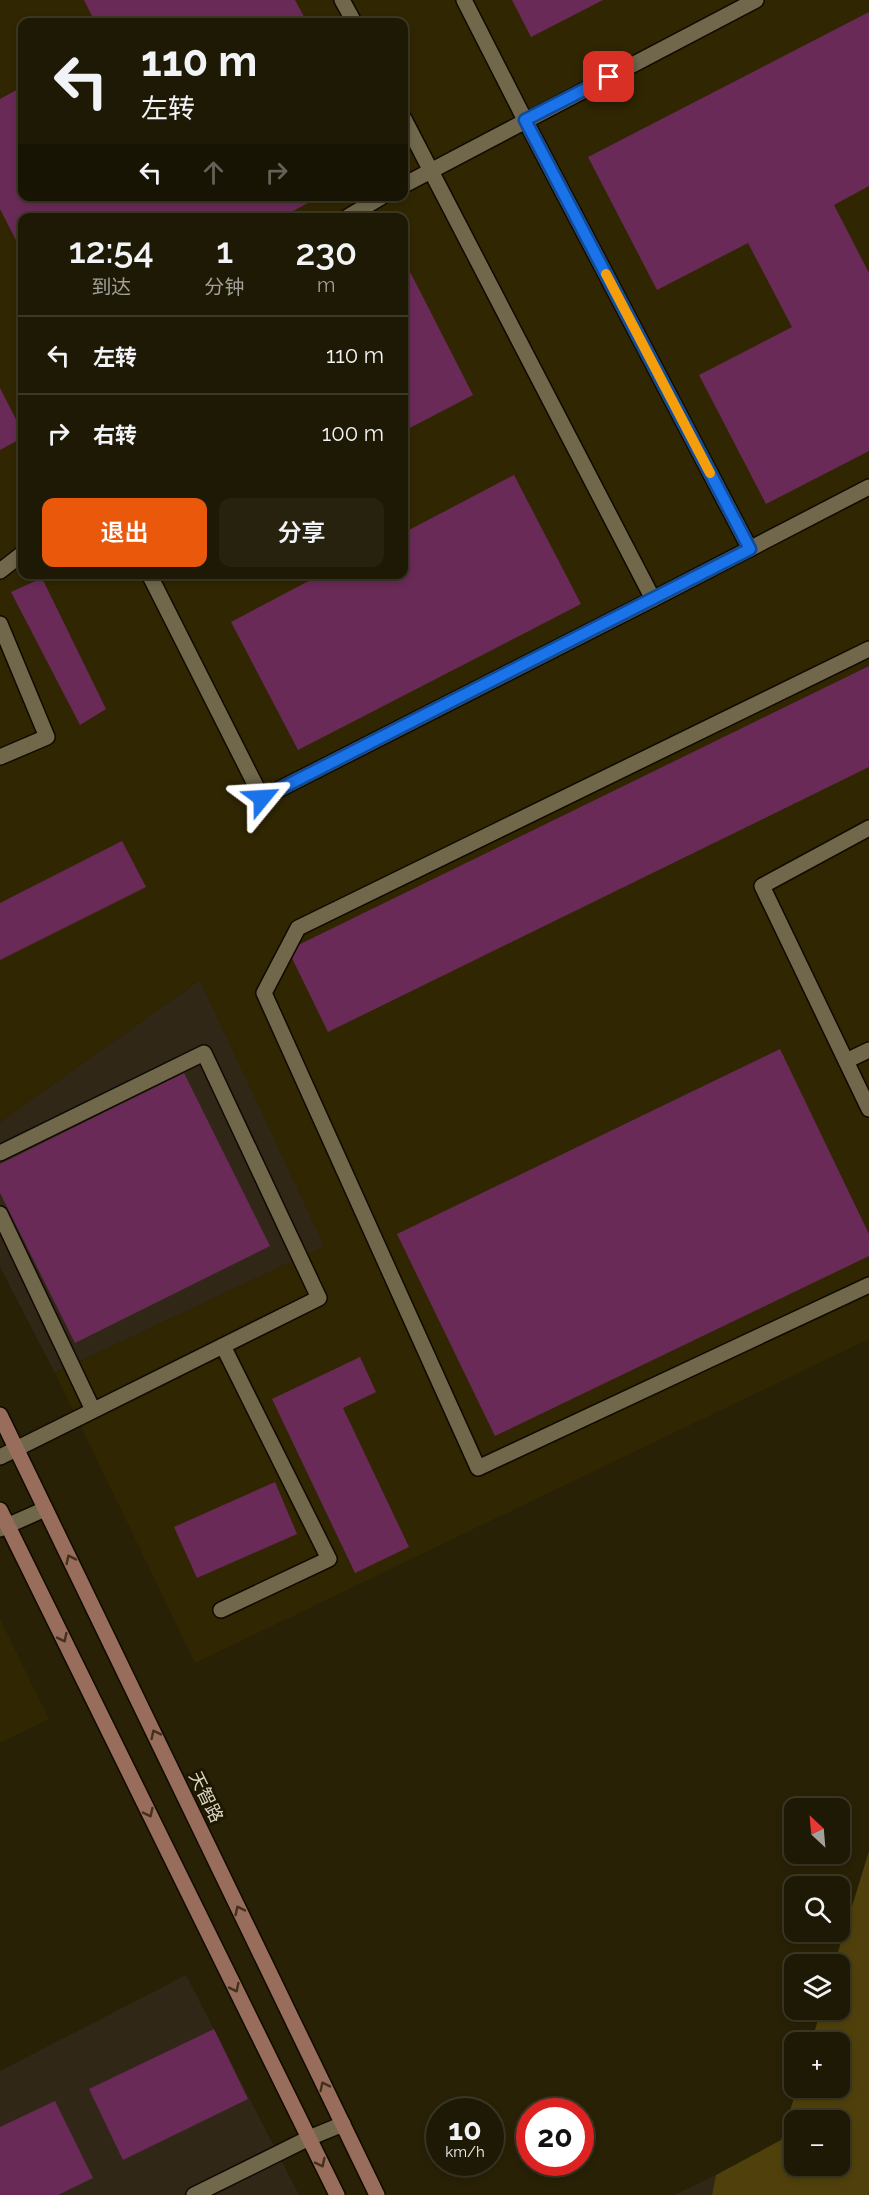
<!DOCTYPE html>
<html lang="zh">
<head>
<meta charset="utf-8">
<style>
  body { margin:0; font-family:Raleway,"Noto Sans SC",sans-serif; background:#26220e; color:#f1f3f6; height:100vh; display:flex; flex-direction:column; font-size:22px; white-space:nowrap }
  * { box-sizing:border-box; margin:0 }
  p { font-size:20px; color:#a1a09a }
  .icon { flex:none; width:33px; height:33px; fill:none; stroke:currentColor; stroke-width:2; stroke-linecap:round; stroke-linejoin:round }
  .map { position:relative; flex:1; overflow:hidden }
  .panel { position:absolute; left:18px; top:213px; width:390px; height:366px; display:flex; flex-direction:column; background:#1e1904; border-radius:12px; box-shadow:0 3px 9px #0003,0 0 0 2px #3c3826 }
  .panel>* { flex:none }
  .banner { position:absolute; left:18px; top:18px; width:390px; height:183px; border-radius:12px; box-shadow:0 3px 9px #0003,0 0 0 2px #3c3826; background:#1e1904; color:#f1f3f6; overflow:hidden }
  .needle { width:39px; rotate:334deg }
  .tools { position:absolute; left:784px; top:1798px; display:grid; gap:12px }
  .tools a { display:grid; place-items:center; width:66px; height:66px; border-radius:12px; background:#1e1904; box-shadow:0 3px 9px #0003,0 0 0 2px #3c3826; font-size:30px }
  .speed { position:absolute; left:426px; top:2098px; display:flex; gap:12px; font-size:30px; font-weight:700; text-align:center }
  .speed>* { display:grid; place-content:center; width:78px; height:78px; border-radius:50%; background:#1e1904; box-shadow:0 3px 9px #0003,0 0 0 2px #3c3826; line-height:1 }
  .speed small { font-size:15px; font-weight:400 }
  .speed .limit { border:9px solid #d22; background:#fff; color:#111 }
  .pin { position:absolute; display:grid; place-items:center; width:51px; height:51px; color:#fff; margin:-26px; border-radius:12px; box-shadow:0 3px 9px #0006 }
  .me { position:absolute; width:66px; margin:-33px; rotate:63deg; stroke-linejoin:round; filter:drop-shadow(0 0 4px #0008) }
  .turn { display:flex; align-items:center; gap:21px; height:126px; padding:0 24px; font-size:27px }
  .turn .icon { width:78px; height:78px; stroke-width:2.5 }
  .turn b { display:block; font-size:42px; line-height:51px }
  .lanes { display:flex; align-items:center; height:57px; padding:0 24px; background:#0003; justify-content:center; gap:30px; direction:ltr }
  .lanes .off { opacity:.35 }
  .eta { display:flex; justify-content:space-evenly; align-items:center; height:102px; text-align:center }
  .eta b { font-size:36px; font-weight:600; line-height:42px }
  .button { display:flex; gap:12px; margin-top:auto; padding:12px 24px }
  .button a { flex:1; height:69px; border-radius:12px; background:#ea580c; color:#fff; font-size:24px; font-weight:600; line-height:69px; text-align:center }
  .button a+a { background:#26220e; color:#f1f3f6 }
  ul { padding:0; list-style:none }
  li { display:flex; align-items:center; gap:18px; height:78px; padding:0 24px; border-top:2px solid #3c3826 }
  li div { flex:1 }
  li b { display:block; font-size:22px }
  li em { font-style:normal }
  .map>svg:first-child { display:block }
  .commercial { fill:#302717 }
  .built { fill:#302602; fill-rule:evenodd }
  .green { fill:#50410c; fill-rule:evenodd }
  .building { fill:#692a57 }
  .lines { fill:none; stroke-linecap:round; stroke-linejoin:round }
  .lane-casing { stroke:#110a00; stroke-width:18 }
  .secondary-casing { stroke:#110a00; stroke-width:18 }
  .lane { stroke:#71684c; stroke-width:15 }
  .secondary { stroke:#986d5c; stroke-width:15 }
  .oneway { stroke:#43311c }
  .route-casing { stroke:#114b97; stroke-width:15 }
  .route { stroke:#1a73e8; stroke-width:10 }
  .slow { stroke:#f59e0b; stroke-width:10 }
  .labels { text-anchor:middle; stroke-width:6; stroke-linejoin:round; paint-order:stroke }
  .street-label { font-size:18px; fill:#d9d5c5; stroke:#1f1700 }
</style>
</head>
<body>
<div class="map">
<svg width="869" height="2195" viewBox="0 0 869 2195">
  <rect width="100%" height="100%" fill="#282106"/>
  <g class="commercial">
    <path d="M200,980L325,1246L55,1373L0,1267V1122Z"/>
    <path d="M186,1975L299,2195H0V2071Z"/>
    <path d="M716,2175L712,2195H674Z"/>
  </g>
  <g class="built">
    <path d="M0,0H869V1339L195,1663L55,1373L324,1246L200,980L0,1122ZM22,22H404V196H22ZM22,218H404V574H22Z"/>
    <path d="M0,1619L49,1719L0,1743Z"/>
  </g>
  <path class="green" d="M869,1851V2195H712L716,2175L781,2140L797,2088H840V2043H811L821,2010H840V1965H834ZM795,2121H840V2166H795Z"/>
  <g class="building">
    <path d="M84,0H295L307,22H95Z"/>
    <path d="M512,0H603L531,37Z"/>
    <path d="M869,12V186L834,205L869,273V451L766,504L699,375L792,327L748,243L657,290L588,157Z"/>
    <path d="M22,87V196H321L280,218H22V252L0,209V99Z"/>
    <path d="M404,260L473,395L404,431Z"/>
    <path d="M0,388L22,431V438L0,450Z"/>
    <path d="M514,475L581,604L298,750L231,622L322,574H404V524L407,531Z"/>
    <path d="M42,578L106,709L80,725L11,592Z"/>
    <path d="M869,666V767L328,1032L288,950Z"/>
    <path d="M122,841L146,887L0,960V903Z"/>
    <path d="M780,1049L869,1234V1256L495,1436L397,1234Z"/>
    <path d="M184,1073L270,1246L75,1343L0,1193V1164Z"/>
    <path d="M360,1357L376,1392L343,1408L409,1547L355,1573L272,1399Z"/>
    <path d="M275,1482L297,1534L197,1578L174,1527Z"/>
    <path d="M214,2029L248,2099L123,2160L89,2089Z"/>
    <path d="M55,2101L93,2178L58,2195H0V2127Z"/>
  </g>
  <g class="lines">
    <g class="lane-casing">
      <g id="lane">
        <path d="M342,0L354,22"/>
        <path d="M464,0L525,120L750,549"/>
        <path d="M404,185L756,0"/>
        <path d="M346,218L383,196"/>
        <path d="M0,571L22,554"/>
        <path d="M149,574L262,798L653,599L404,119"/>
        <path d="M653,599L869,487"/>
        <path d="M0,624L47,737L0,757"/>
        <path d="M869,649L298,928L264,993L478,1468L869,1285"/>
        <path d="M869,828L762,886L869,1109"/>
        <path d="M846,1061L869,1050"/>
        <path d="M0,1153L204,1053L319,1298L0,1457"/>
        <path d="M0,1214L93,1410"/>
        <path d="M0,1529L45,1509"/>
        <path d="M221,1610L329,1559L223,1346"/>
        <path d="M194,2195L309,2138L343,2124"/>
      </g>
    </g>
    <g class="secondary-casing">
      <g id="secondary">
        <path d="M0,1415L377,2195"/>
        <path d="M0,1510L337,2195"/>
      </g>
    </g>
    <use href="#lane" class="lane"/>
    <use href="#secondary" class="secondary"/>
  </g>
  <defs><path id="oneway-chevron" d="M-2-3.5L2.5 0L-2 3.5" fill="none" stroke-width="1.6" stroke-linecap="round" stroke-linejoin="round" transform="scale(1.5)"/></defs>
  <g class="oneway">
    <use href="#oneway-chevron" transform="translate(70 1559) rotate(-116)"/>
    <use href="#oneway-chevron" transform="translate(63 1638) rotate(64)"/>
    <use href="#oneway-chevron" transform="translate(155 1734) rotate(-116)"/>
    <use href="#oneway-chevron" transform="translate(149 1813) rotate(64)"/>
    <use href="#oneway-chevron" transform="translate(239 1910) rotate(-116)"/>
    <use href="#oneway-chevron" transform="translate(235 1988) rotate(64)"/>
    <use href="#oneway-chevron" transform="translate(324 2086) rotate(-116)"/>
    <use href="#oneway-chevron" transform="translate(321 2163) rotate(64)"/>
  </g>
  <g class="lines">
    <g class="route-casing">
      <path id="route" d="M262,798L750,549L525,120L609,77"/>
    </g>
    <use href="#route" class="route"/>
    <path class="slow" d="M606,274L710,473"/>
  </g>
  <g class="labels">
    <g class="street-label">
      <text transform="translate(206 1797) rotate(64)" y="6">天智路</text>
    </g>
  </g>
</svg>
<div class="tools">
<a><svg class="needle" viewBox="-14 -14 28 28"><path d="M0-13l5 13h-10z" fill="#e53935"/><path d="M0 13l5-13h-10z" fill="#a1a09a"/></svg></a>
<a><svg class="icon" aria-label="search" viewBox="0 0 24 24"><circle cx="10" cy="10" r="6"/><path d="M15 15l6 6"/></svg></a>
<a><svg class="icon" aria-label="layers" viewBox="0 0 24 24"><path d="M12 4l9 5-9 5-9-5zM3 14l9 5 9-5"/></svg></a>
<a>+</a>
<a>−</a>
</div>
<div class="speed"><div>10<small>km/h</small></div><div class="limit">20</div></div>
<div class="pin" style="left:609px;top:77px;background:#d93025"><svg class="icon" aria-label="arrive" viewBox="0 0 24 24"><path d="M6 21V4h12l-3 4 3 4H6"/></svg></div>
<svg class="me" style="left:262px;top:798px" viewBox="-20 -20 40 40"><path d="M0-17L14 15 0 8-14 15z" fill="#1a73e8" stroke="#fff" stroke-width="4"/></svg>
<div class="banner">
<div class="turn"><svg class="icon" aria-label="left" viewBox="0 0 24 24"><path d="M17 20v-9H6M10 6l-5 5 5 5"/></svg><div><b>110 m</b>左转</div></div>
<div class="lanes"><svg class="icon" aria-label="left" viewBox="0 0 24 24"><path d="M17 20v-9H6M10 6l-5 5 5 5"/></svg><svg class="icon off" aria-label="ahead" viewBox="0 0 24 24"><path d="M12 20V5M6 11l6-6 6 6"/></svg><svg class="icon off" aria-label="right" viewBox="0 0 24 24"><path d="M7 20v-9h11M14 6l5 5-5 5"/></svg></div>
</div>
<section class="panel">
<div class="eta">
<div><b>12:54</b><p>到达</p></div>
<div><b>1</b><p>分钟</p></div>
<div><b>230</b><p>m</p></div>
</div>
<ul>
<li><svg class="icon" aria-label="left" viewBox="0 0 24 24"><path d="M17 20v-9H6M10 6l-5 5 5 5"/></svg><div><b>左转</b></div><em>110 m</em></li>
<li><svg class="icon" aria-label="right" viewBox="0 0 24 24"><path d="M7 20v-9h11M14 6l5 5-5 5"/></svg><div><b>右转</b></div><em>100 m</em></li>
</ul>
<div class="button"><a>退出</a><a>分享</a></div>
</section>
</div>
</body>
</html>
